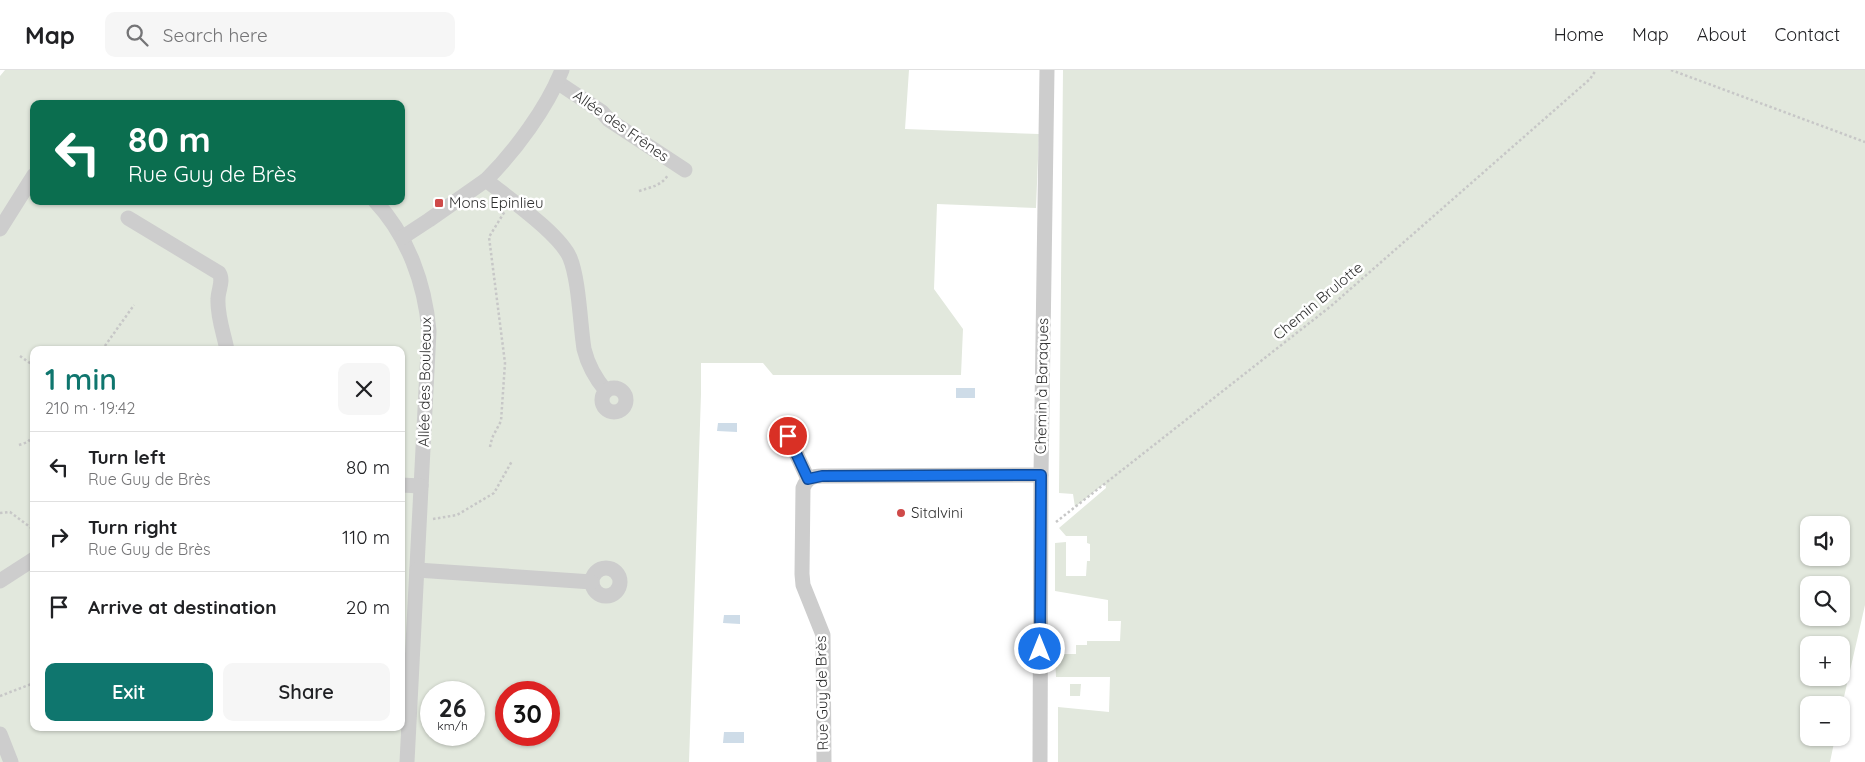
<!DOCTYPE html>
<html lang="en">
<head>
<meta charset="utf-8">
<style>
  body { margin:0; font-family:Quicksand,sans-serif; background:#f6f6f6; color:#202124; height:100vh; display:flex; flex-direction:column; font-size:19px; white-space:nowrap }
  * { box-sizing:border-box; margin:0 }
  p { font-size:16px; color:#757577 }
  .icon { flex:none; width:28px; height:28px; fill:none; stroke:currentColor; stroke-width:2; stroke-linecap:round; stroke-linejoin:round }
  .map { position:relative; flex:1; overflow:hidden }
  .panel { position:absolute; left:30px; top:276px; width:375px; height:385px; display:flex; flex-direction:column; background:#fff; border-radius:10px; box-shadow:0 1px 4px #0004 }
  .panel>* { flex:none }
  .guide { position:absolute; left:30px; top:30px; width:375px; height:105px; border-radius:10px; box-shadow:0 1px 4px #0004; background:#0b6e4f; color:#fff; overflow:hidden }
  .buttons { position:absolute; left:1800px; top:446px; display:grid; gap:10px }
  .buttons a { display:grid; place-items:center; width:50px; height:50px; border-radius:10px; background:#fff; box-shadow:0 1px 4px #0004; font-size:25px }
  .speed { position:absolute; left:420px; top:611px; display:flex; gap:10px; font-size:25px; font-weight:700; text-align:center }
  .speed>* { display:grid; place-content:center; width:65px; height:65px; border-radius:50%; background:#fff; box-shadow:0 1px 4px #0004; line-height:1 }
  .speed small { font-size:12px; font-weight:400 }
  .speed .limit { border:8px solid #d22; background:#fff; color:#111 }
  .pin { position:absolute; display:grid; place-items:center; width:42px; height:42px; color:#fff; margin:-21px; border:2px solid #fff; border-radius:50%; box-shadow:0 1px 5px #0007 }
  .me { position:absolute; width:55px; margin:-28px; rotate:0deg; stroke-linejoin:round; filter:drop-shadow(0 0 4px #0008) }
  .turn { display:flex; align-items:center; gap:18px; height:105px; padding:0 15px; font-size:22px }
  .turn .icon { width:65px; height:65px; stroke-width:2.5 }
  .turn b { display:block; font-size:35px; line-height:42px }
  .round { display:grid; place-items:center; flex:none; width:52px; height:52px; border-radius:10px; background:#f6f6f6 }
  .summary { display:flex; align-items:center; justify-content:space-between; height:85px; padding:0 15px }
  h1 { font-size:30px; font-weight:600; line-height:38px; color:#0f766e }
  .button { display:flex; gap:10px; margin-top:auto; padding:10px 15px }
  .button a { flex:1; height:58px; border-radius:10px; background:#0f766e; color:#fff; font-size:20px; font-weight:600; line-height:58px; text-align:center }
  .button a+a { background:#f6f6f6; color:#202124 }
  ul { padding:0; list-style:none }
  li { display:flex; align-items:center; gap:15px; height:70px; padding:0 15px; border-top:1px solid #e0e0e0 }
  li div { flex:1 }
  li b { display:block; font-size:19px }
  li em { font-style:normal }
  header { display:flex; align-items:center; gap:30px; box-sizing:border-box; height:70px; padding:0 25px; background:#fff; border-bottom:1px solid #e0e0e0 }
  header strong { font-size:24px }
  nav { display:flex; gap:28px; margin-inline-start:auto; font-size:18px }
  .search { width:350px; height:45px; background:#f6f6f6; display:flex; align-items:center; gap:12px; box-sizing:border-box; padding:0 18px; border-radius:10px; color:#757577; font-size:19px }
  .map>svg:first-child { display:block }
  .green { fill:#e2e8dd; fill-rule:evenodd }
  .water { fill:#cedce8 }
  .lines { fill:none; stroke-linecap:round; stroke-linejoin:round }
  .path { stroke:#c7c7c7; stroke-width:2.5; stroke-dasharray:2.5 2.5; stroke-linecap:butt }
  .minor { stroke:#cdcdcd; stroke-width:15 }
  .route-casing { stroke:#114b97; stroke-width:12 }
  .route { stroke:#1a73e8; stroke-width:9 }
  .poi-dot { fill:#cf4a49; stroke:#fff; stroke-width:2 }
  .labels { text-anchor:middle; stroke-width:5; stroke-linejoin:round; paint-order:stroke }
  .street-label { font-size:15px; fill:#303030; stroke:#fff }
  .poi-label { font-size:15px; fill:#303030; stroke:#fff; text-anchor:start }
</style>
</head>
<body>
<header>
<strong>Map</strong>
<div class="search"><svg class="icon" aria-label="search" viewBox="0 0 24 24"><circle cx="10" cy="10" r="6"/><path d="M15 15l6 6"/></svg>Search here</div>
<nav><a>Home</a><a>Map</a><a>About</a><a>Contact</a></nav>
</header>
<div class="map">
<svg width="1865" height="692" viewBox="0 0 1865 692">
  <rect width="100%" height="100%" fill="#fff"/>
  <g class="green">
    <path d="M5,0H909L905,59L1039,64L1036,138L937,134L934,219L963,259L961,305H773L763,293H701V324L689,692H0V6ZM34,34H401V131H34ZM34,280H401V658H34ZM431,622H474V665H431ZM506,622H549V665H506Z"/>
    <path d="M1063,0H1865V535L1841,640V635H1809V668H1835L1830,692H1058V637L1109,642L1110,607H1056L1055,584H1076V575H1087V571H1120L1121,551H1108V530L1055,521V473L1066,472V506H1086L1087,491H1090V474L1087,473V466H1066L1059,458L1106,418L1105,413L1075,437L1073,424L1059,423ZM1809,455H1841V488H1809ZM1809,515H1841V548H1809ZM1809,575H1841V608H1809Z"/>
    <path d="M1070,614H1081L1080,626H1070Z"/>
  </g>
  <g class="water">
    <rect x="956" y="318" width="19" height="10"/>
    <path d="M718,353H737V362L717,361Z"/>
    <path d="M724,545H740V554L723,553Z"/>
    <path d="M724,662H744V673H723Z"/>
  </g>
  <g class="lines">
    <g class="path">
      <path d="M1671,0L1865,72"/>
      <path d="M639,121C651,117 661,116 668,105"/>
      <path d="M102,280L134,235"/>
      <path d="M20,286L34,296"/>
      <path d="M19,375L28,372L34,364"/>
      <path d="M490,377L492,368L501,351L505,293L489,167L505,141"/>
      <path d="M0,443L10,442L34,460"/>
      <path d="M433,449L457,445L494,423L512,391"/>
      <path d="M1056,452L1331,236L1590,9L1596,0"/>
      <path d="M0,626L34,613"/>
      <path d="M423,651H431"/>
    </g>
    <g class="minor">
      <path d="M557,12L602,42L609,50L685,100"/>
      <path d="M486,110C508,128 560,164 570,188C579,210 580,253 584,279C588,295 595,308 606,321"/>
      <path d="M375,131C408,166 425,214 429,261L407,692"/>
      <path d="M128,148L219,203C224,211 218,220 218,229C217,246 224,264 227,280"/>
      <path d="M0,159L34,105"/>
      <path d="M403,167L429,150L486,110C515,81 547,38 562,0"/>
      <circle cx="614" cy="330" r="12"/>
      <path d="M788,366L808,409"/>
      <path d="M401,415L421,416"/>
      <circle cx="606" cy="512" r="14"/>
      <path d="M417,500L592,512"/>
      <path d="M0,511L34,489"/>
      <path d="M0,664L11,692"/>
      <path d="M824,692L823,565L803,515L802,504L803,418C807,408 812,406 822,406L1041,405"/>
      <path d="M1040,692L1041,405L1047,0"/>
    </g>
  </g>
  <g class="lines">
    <g class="route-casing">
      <path id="route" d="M788,366L808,409L822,406L1041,405L1040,579"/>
    </g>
    <use href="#route" class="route"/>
  </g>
  <g class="poi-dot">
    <rect x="434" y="128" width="10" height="10" rx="2.5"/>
    <circle cx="901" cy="443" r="5"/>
  </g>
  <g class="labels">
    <g class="street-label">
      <text transform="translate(621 56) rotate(35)" y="5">Allée des Frênes</text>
      <text transform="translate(1318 231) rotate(-40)" y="5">Chemin Brulotte</text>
      <text transform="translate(425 312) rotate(-89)" y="5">Allée des Bouleaux</text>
      <text transform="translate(1042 316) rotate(-89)" y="5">Chemin à Baraques</text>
      <text transform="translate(822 623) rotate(-91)" y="5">Rue Guy de Brès</text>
    </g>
    <g class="poi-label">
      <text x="449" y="138">Mons Epinlieu</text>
      <text x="911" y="448">Sitalvini</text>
    </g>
  </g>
</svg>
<div class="buttons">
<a><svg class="icon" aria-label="sound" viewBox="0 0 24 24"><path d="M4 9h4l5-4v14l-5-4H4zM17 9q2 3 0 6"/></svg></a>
<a><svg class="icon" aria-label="search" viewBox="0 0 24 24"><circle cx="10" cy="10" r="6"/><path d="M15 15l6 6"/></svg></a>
<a>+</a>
<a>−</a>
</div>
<div class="speed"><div>26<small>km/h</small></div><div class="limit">30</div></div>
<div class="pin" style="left:788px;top:366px;background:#d93025"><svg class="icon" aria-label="arrive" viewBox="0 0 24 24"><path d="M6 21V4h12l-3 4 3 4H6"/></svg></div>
<svg class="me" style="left:1040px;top:579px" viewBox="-20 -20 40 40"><circle r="17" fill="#1a73e8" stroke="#fff" stroke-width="3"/><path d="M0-11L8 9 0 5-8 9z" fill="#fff"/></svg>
<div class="guide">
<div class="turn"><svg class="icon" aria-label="left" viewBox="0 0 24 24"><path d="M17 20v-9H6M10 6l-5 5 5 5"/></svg><div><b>80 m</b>Rue Guy de Brès</div></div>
</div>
<section class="panel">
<div class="summary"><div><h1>1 min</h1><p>210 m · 19:42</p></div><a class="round"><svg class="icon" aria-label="close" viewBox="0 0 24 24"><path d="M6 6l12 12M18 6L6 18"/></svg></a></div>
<ul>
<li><svg class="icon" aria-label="left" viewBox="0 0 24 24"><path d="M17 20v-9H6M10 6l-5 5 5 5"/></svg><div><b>Turn left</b><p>Rue Guy de Brès</p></div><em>80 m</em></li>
<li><svg class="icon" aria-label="right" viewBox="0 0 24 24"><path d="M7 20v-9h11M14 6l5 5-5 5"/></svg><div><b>Turn right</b><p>Rue Guy de Brès</p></div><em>110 m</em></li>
<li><svg class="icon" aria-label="arrive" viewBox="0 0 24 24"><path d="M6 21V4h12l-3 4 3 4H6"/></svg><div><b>Arrive at destination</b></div><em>20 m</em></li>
</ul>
<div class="button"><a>Exit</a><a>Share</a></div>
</section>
</div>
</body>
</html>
